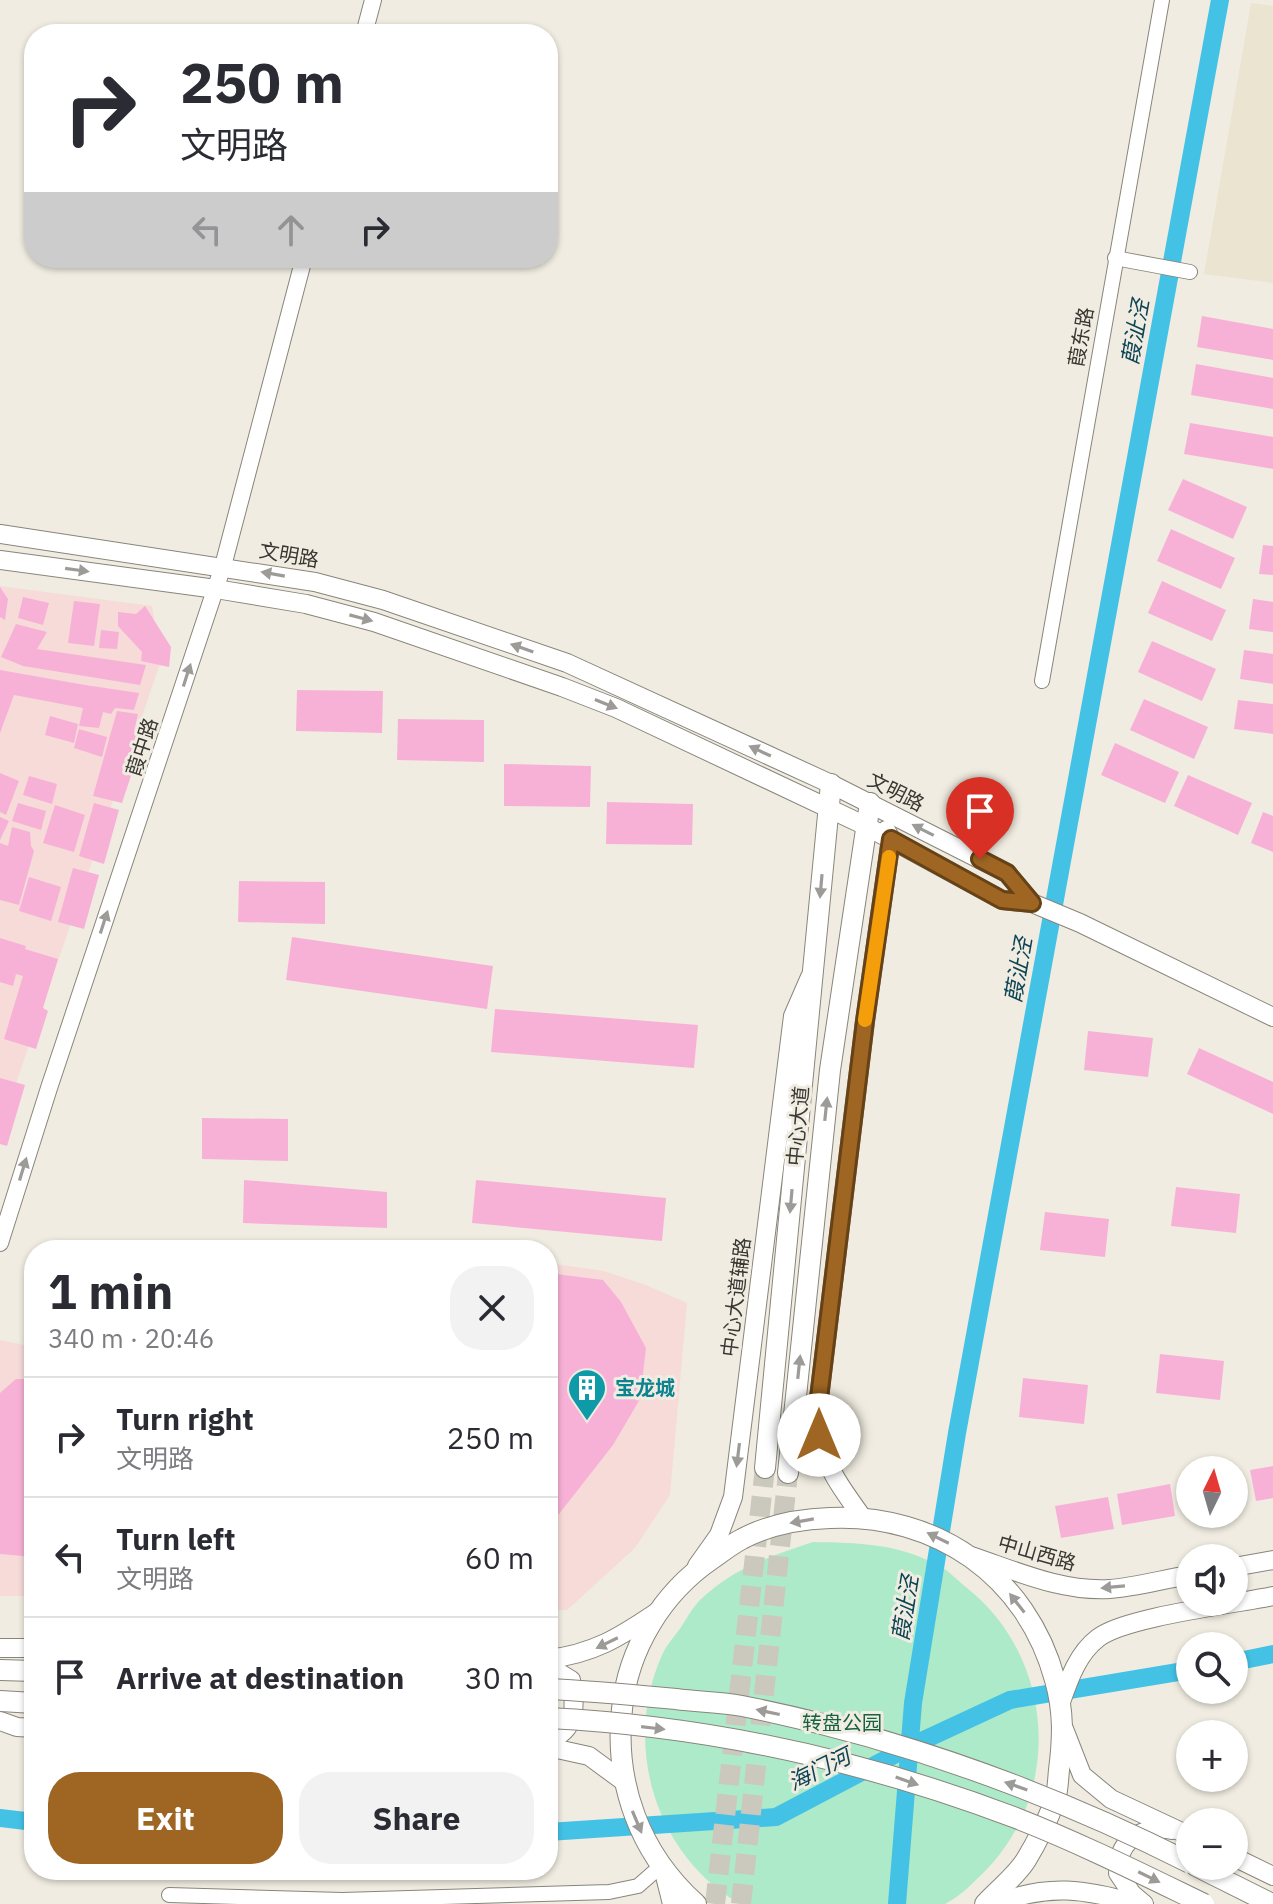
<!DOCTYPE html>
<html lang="en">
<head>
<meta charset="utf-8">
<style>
  body { margin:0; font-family:"IBM Plex Sans","Noto Sans SC",sans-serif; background:#f2f2f3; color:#2b2b33; height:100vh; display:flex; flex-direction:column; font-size:30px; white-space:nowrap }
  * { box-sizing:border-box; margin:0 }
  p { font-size:26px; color:#7c7c81 }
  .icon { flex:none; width:44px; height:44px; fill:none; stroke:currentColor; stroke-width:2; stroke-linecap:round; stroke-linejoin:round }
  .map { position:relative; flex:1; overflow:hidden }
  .drawer { position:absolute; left:24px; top:1240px; width:534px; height:640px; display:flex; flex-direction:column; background:#fff; border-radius:32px; box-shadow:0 2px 6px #0004 }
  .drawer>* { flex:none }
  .hud { position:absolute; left:24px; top:24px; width:534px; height:244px; border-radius:32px; box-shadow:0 2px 6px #0004; background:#fff; color:#2b2b33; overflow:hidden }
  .needle { width:52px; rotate:5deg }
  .fabs { position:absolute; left:1176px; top:1456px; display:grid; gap:16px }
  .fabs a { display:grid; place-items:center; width:72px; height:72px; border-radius:50%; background:#fff; box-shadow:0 2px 6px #0004; font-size:40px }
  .pin { position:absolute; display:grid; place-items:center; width:68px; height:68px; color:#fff; margin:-82px -34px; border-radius:50% 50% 50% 0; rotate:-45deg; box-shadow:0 0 8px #0007 }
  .pin .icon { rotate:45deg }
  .me { position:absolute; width:88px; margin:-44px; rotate:0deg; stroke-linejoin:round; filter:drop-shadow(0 0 6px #0008) }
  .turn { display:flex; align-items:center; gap:28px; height:168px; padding:0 24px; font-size:36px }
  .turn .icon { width:104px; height:104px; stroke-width:2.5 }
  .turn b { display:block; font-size:56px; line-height:68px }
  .lanes { display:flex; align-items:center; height:76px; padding:0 24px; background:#0003; justify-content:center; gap:40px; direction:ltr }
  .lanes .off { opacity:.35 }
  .round { display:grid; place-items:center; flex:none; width:84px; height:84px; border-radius:32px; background:#f2f2f3 }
  .overview { display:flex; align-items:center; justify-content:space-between; height:136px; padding:0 24px }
  h1 { font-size:48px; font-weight:700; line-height:60px }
  .action { display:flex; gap:16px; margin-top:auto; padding:16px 24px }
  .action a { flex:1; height:92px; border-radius:32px; background:#9e6622; color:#fff; font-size:32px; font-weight:700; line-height:92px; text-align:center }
  .action a+a { background:#f2f2f3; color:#2b2b33 }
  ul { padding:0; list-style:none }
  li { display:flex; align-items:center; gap:24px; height:120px; padding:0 24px; border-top:2px solid #e1e1e2 }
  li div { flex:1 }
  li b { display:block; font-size:30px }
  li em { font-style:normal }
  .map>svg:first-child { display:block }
  .commercial { fill:#f6dbd9 }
  .built { fill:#eae4d1 }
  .green { fill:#adeac9 }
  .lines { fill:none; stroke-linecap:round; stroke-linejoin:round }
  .canal { stroke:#44c2e6; stroke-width:18 }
  .building { fill:#f8b1d6 }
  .primary-tunnel { stroke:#cbc8be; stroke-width:20; stroke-dasharray:20 10; stroke-linecap:butt }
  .minor-casing { stroke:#88857a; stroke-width:16 }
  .tertiary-casing { stroke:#88857a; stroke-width:18 }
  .secondary-casing { stroke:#88857a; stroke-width:20 }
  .primary-casing { stroke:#88857a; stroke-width:22 }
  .minor { stroke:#fff; stroke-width:14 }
  .tertiary { stroke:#fff; stroke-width:16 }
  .secondary { stroke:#fff; stroke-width:18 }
  .primary { stroke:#fff; stroke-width:20 }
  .primary-bridge-casing { stroke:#88857a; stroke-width:22; stroke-linecap:butt }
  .primary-bridge { stroke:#fff; stroke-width:20 }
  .oneway { fill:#9c9b98 }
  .route-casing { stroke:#674216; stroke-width:20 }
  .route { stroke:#9e6622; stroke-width:14 }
  .slow { stroke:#f59e0b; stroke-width:14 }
  .labels { text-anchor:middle; stroke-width:6; stroke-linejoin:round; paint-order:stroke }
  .street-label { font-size:20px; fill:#383732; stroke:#f0ece1 }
  .culture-label { font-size:20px; font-weight:bold; fill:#0d838f; stroke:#f0ece1; text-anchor:start }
  .park-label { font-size:20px; fill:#166243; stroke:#f0ece1 }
  .water-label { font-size:22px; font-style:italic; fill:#0d4453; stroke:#f0ece1 }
</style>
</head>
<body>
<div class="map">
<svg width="1273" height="1904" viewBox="0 0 1273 1904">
  <rect width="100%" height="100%" fill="#f0ece1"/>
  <g class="commercial">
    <path d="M0,586L152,606L157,635L165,649L0,1130Z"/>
    <path d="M548,1263L604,1271L646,1285L687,1303L670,1495L635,1548L567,1610H548Z"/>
    <path d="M0,1340L34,1347V1596H0Z"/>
  </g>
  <path class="built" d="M1251,3L1273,6V283L1204,274Z"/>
  <path class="green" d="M813,1542C859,1543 895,1543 938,1565C948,1570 957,1580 967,1588C1053,1656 1064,1789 987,1869C973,1883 962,1895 945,1904H740C655,1855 622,1745 662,1655C666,1646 673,1638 679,1630C686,1620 692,1608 700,1600C735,1567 769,1557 813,1542Z"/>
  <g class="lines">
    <g class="canal">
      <path d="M1234,1662L1273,1654"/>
      <path d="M0,1818L34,1822"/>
      <path d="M548,1832L776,1817L911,1746L1010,1700L1190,1670"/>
      <path d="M897,1904L913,1703L957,1433L1220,0"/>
    </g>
  </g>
  <g class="building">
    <path d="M1202,316L1273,329V360L1197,347Z"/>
    <path d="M1196,364L1273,378V409L1191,395Z"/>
    <path d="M1190,423L1273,437V469L1184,454Z"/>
    <path d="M1183,479L1247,507L1233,539L1168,510Z"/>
    <path d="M1171,529L1235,558L1221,589L1157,561Z"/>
    <path d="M1263,545L1273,546V575L1259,574Z"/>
    <path d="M1162,581L1226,610L1212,641L1148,613Z"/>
    <path d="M0,587L8,599L5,620L0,617Z"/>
    <path d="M23,597L49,603L43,625L18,618Z"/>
    <path d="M1253,599L1273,602V632L1249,629Z"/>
    <path d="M74,601L100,604L94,646L68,643Z"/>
    <path d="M145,606L171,647L169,667L141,661L142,652L118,626V612L136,614Z"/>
    <path d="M16,624L47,632L37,649L146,665L140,685L23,666L1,657Z"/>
    <path d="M101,630L119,632L117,649L99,648Z"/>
    <path d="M1152,641L1216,669L1202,701L1138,672Z"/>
    <path d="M1244,650L1273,654V684L1240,679Z"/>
    <path d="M0,670L85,685L139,693L134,710L115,708L111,714L103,712L99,728L79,726L83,708L14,695L0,733Z"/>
    <path d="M297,690L383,691L382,733L296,731Z"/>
    <path d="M1144,699L1208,727L1194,759L1130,730Z"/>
    <path d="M1238,700L1273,704V734L1234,729Z"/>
    <path d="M117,711L138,714L134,731L145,733L122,803L93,796Z"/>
    <path d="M50,716L78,724L74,743L45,735Z"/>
    <path d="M398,719L484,720V762L397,760Z"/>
    <path d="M79,729L107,737L102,757L74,748Z"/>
    <path d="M1115,743L1179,772L1165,803L1101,775Z"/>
    <path d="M504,764L591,766L590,807L504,806Z"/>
    <path d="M0,773L19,781L6,815L0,812Z"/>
    <path d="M1188,775L1252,803L1238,835L1174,806Z"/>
    <path d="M29,776L57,784L52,804L23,795Z"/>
    <path d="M607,802L693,804L692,845L606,844Z"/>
    <path d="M18,803L46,811L41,830L12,821Z"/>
    <path d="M94,803L119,810L104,864L79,856Z"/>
    <path d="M55,805L85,815L74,852L43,843Z"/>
    <path d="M1263,812L1273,816V852L1251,843Z"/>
    <path d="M0,817L9,821L0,840Z"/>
    <path d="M12,827L30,832L31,846L34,851L19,905L0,900V843L8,846Z"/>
    <path d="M73,868L99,875L84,929L58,922Z"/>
    <path d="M29,877L61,887L51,921L19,911Z"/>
    <path d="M239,881L325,882V924L238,922Z"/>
    <path d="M292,937L493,966L487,1009L286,980Z"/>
    <path d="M0,938L26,946L25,949L58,959L43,1008L48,1011L36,1049L4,1039L23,976L16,974L13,986L0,982Z"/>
    <path d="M495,1009L698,1025L694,1068L491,1052Z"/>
    <path d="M1088,1031L1153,1038L1148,1077L1084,1070Z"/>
    <path d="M1199,1048L1273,1082V1114L1187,1074Z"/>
    <path d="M0,1078L25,1085L7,1146L0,1144Z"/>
    <path d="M202,1118L288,1119V1161L202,1159Z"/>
    <path d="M244,1180L387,1192V1228L243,1223Z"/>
    <path d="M476,1180L666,1198L662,1241L472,1223Z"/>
    <path d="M1176,1187L1240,1194L1236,1233L1171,1226Z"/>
    <path d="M1045,1212L1109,1219L1105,1257L1040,1250Z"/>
    <path d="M548,1273L603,1280L621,1302L646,1348L640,1399L613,1445L548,1528Z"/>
    <path d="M1160,1354L1224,1361L1220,1400L1156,1393Z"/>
    <path d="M1023,1378L1088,1385L1084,1424L1019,1417Z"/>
    <path d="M16,1379H34V1557L0,1554V1393Z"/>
    <path d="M1273,1466V1498L1256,1501L1250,1470Z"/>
    <path d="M1234,1469L1242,1504L1234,1505Z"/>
    <path d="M1190,1480V1513H1188L1183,1482Z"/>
    <path d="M1170,1484L1175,1516L1122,1525L1117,1494Z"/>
    <path d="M1108,1497L1114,1529L1061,1538L1055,1506Z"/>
  </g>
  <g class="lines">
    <g class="primary-tunnel">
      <path d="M715,1904L765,1468"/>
      <path d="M741,1904L788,1473"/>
    </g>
    <g class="minor-casing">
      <g id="minor">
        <path d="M1115,258L1190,272"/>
        <path d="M1042,681L1162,0"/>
        <path d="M169,1895L342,1900L609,1892L638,1886L662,1865"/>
      </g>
    </g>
    <g class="tertiary-casing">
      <g id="tertiary">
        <path d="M364,34L373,0"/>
        <path d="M0,1243L49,1088L223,566L304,258"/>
      </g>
    </g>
    <g class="secondary-casing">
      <g id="secondary">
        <path d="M0,534L315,582L383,600L567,663L831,784L1007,873L1032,903"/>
        <path d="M0,560L216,589L306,604L374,622L562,687L616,708L866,826L1002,900L1032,903L1080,923L1273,1017"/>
        <path d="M862,1517C828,1469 819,1458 819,1398L865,1021L891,839L886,830"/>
        <path d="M971,1556C1016,1571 1062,1592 1110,1589C1136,1587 1164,1579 1190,1575"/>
        <path d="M697,1566L719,1535L733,1497L793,1016L810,977"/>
        <path d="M1234,1567L1273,1560"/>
        <path d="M0,1648H34"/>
        <path d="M548,1659C593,1654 620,1637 657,1612"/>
        <path d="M548,1666L571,1680C576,1705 577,1731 548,1740"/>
        <path d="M1061,1702C1069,1679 1078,1653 1098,1638C1124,1617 1235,1604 1273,1596"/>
        <path d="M0,1721L17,1727L34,1728"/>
        <path d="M1064,1729L1082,1775L1111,1799L1190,1836"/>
        <path d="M548,1747L589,1756L623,1781"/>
        <path d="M1234,1857L1273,1876"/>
        <path d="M663,1868L672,1904"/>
        <path d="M997,1904C1047,1883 1086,1889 1137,1904"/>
        <path d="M1144,1904L1132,1894L1118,1873C1119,1867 1119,1858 1121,1853C1129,1833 1153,1826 1172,1830"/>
      </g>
    </g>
    <g class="primary-casing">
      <g id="primary">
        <path d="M765,1468L831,784"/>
        <path d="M788,1473L830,1070L870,803"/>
        <path d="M0,1670L34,1671"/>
        <path d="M0,1701L34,1703"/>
        <path d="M1196,1866L1272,1904"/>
        <path d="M696,1904C640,1854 614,1784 622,1709C628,1649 662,1593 712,1559C722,1552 732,1544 742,1539C768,1525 801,1519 830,1518C936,1513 1027,1576 1055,1680C1064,1712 1063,1738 1059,1770C1058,1779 1058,1790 1055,1800C1048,1819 1037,1842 1026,1860C1016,1876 998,1890 985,1904"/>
      </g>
    </g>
    <use href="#minor" class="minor"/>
    <use href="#tertiary" class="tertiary"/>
    <use href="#secondary" class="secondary"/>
    <use href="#primary" class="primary"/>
    <g class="primary-bridge-casing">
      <g id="primary-bridge">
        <path d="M548,1689C591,1691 633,1695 676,1699C698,1702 721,1702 742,1706C898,1737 1049,1792 1190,1863"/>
        <path d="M548,1718C709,1726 866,1761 1016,1818C1080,1843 1142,1874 1204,1904"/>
      </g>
    </g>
    <use href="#primary-bridge" class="primary-bridge"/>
  </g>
  <defs><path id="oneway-solid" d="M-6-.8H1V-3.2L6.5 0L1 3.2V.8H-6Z" transform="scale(2)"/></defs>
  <g class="oneway">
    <use href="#oneway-solid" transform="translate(77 570) rotate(8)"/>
    <use href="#oneway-solid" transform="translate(273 574) rotate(-170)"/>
    <use href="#oneway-solid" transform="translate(361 618) rotate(15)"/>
    <use href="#oneway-solid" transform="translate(522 648) rotate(-161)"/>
    <use href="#oneway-solid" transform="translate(187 675) rotate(-72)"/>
    <use href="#oneway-solid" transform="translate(606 704) rotate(22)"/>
    <use href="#oneway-solid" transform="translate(760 751) rotate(-155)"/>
    <use href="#oneway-solid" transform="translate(923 830) rotate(-153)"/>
    <use href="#oneway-solid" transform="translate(821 886) rotate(95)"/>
    <use href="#oneway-solid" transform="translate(104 922) rotate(-72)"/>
    <use href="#oneway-solid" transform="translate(826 1109) rotate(-84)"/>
    <use href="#oneway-solid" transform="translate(23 1169) rotate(-73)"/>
    <use href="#oneway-solid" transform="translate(791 1201) rotate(95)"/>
    <use href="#oneway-solid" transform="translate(799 1367) rotate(-84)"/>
    <use href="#oneway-solid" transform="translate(738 1455) rotate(97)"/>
    <use href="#oneway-solid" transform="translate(802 1521) rotate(170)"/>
    <use href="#oneway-solid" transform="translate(938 1538) rotate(-154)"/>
    <use href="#oneway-solid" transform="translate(1113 1587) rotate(175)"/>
    <use href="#oneway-solid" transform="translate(1017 1603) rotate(-128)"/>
    <use href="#oneway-solid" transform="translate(607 1643) rotate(154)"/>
    <use href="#oneway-solid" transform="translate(768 1712) rotate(-168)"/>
    <use href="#oneway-solid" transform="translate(653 1728) rotate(7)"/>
    <use href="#oneway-solid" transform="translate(907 1781) rotate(19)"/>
    <use href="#oneway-solid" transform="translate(1016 1786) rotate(-161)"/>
    <use href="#oneway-solid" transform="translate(637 1822) rotate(67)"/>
    <use href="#oneway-solid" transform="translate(1149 1877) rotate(26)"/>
  </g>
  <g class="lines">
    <g class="route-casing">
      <path id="route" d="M819,1435V1398L865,1021L891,839L1002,900L1032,903L1007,873L980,859"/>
    </g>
    <use href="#route" class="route"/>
    <path class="slow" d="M865,1020L889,857"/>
  </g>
  <defs>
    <g id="building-pin" transform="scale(2)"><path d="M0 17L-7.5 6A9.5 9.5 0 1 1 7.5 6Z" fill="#0f9aa8" stroke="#f0ece1"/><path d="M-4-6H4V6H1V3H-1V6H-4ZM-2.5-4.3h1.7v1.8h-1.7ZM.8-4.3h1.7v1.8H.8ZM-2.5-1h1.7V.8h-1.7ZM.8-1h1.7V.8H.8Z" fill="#fff"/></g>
  </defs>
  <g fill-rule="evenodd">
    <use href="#building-pin" x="587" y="1388"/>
  </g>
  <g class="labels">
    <g class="street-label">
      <text transform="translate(1081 337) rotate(-80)" y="7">葭东路</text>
      <text transform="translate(289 555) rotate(10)" y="7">文明路</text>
      <text transform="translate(142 747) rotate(-72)" y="7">葭中路</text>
      <text transform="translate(896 792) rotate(27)" y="7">文明路</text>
      <text transform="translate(798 1126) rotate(-85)" y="7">中心大道</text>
      <text transform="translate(736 1297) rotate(-83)" y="7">中心大道辅路</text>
      <text transform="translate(1037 1553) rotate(16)" y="7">中山西路</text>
    </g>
    <g class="culture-label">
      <text x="615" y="1395">宝龙城</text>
    </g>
    <g class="park-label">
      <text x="842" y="1730">转盘公园</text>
    </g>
    <g class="water-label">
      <text transform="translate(1135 332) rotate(-80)" y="8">葭沚泾</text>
      <text transform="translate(1018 970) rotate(-80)" y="8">葭沚泾</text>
      <text transform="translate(905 1608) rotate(-81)" y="8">葭沚泾</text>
      <text transform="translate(819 1769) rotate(-26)" y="8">海门河</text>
    </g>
  </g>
</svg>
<div class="fabs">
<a><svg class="needle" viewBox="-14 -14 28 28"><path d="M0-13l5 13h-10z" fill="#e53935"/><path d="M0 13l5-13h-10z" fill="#7c7c81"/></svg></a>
<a><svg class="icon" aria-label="sound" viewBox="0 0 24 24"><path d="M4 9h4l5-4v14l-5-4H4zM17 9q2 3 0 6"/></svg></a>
<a><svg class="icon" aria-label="search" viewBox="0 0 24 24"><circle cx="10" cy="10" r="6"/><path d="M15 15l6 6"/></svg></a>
<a>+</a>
<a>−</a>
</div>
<div class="pin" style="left:980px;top:859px;background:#d93025"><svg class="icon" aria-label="arrive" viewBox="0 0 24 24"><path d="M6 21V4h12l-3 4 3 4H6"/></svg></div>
<svg class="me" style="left:819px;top:1435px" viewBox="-20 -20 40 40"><circle r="19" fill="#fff"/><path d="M0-13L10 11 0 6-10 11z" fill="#9e6622"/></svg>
<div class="hud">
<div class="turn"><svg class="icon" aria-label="right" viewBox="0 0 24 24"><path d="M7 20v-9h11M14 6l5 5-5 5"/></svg><div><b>250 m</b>文明路</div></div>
<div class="lanes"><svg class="icon off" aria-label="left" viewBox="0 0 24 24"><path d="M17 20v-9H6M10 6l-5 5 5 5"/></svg><svg class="icon off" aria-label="ahead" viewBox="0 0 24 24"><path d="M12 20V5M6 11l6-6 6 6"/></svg><svg class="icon" aria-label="right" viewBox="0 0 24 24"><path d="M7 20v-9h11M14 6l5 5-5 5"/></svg></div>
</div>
<section class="drawer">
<div class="overview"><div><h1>1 min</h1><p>340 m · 20:46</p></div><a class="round"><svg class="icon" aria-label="close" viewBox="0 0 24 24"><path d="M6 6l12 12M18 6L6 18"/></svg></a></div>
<ul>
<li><svg class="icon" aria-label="right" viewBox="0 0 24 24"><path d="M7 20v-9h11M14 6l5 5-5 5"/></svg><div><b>Turn right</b><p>文明路</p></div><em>250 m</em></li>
<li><svg class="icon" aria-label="left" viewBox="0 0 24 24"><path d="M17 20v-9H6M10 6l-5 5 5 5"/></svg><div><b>Turn left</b><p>文明路</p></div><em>60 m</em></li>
<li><svg class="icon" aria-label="arrive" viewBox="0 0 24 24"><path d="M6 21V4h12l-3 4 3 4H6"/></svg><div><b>Arrive at destination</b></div><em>30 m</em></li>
</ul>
<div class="action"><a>Exit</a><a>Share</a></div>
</section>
</div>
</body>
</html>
